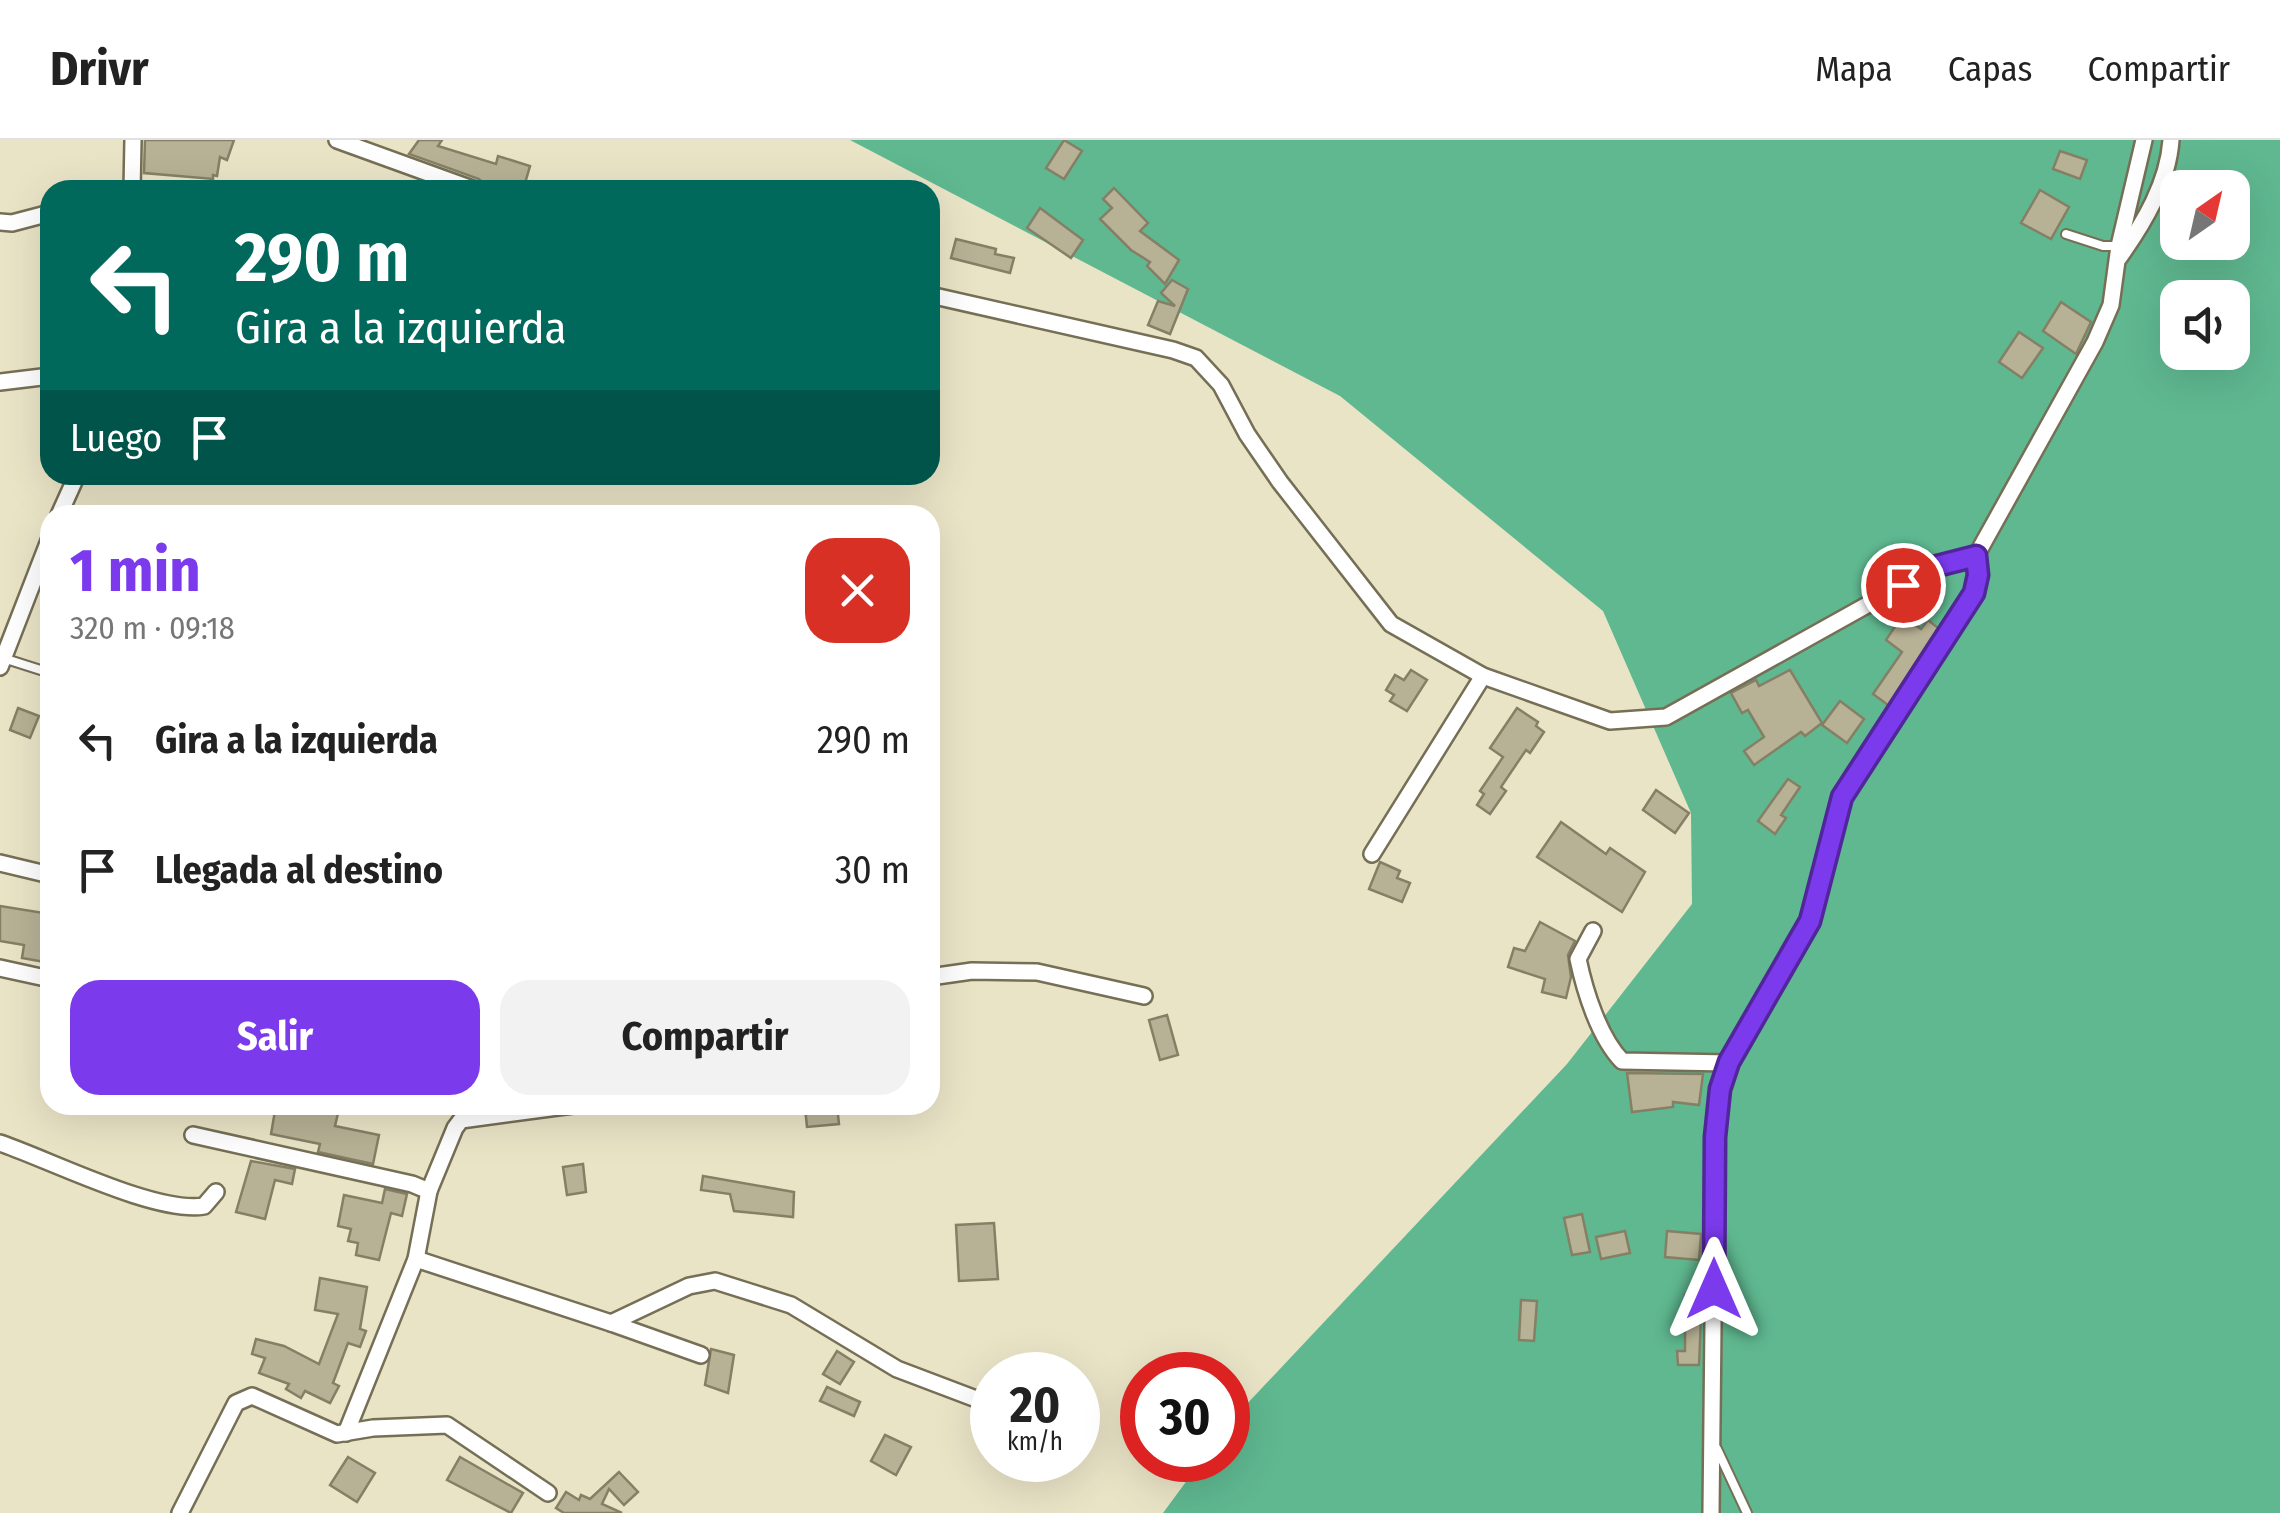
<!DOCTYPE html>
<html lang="es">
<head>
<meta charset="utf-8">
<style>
  body { margin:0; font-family:"Fira Sans Condensed",sans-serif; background:#f2f2f2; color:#222; height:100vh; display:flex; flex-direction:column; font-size:38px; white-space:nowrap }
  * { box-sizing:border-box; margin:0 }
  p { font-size:32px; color:#767676 }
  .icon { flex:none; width:55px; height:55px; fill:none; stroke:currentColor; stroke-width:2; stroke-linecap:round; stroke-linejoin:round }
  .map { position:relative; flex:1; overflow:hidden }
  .panel { position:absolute; left:40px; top:365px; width:900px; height:610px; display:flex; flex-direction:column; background:#fff; border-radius:30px; box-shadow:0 10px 40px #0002 }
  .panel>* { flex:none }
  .guide { position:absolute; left:40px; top:40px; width:900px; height:305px; border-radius:30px; box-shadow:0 10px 40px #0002; background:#00695c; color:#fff; overflow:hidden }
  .needle { width:65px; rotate:34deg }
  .controls { position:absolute; left:2160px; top:30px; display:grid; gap:20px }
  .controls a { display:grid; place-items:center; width:90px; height:90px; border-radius:20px; background:#fff; box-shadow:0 10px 40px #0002; font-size:50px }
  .speed { position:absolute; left:970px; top:1212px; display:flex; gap:20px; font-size:50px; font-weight:700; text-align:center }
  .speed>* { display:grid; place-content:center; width:130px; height:130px; border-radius:50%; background:#fff; box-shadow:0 10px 40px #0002; line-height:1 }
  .speed small { font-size:25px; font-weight:400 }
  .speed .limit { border:15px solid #d22; background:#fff; color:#111 }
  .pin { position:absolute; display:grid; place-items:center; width:85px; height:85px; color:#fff; margin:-42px; border:5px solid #fff; border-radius:50%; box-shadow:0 2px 10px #0007 }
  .me { position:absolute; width:110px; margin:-55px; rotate:0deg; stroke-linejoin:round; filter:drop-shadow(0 0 8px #0008) }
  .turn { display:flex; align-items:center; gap:35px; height:210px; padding:0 30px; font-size:45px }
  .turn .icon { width:130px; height:130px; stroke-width:2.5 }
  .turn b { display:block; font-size:70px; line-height:85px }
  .then { display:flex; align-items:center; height:95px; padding:0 30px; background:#0003; gap:20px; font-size:38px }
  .round { display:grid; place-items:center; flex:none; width:105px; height:105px; border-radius:30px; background:#f2f2f2 }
  .overview { display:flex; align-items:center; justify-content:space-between; height:170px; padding:0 30px }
  h1 { font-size:60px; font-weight:700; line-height:75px; color:#7c3aed }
  .cta { display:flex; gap:20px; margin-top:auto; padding:20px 30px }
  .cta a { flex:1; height:115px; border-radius:30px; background:#7c3aed; color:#fff; font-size:40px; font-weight:700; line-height:115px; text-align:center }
  .cta a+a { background:#f2f2f2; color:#222 }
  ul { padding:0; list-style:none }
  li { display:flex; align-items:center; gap:30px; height:130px; padding:0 30px }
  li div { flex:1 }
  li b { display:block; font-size:38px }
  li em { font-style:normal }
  header { display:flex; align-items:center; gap:60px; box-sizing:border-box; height:140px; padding:0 50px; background:#fff; border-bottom:2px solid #e0e0e0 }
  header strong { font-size:48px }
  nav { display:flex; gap:55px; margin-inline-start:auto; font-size:35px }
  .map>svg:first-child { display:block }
  .forest { fill:#5fb890; fill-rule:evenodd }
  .building { fill:#b7b195; stroke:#858065; stroke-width:2.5 }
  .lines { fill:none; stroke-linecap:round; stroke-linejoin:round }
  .lane-casing { stroke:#756f56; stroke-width:12 }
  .street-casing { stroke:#756f56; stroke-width:20 }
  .lane { stroke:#fff; stroke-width:8 }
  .street { stroke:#fff; stroke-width:15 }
  .route-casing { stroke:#51269a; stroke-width:25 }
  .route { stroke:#7c3aed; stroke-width:18 }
</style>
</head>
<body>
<header>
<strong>Drivr</strong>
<nav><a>Mapa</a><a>Capas</a><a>Compartir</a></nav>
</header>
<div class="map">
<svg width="2280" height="1373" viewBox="0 0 2280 1373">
  <rect width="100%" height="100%" fill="#eae4c7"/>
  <path class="forest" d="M850,0H2280V1373H1163L1202,1320H1228L1229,1283L1567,924L1692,764L1691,673L1603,471L1340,256ZM2178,48H2232V102H2178ZM2178,158H2232V212H2178Z"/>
  <g class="building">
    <path d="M145,0H234L227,20L220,17L217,36L213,35V39L144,33Z"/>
    <path d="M419,0H442L438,6L496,24L498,16L530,26L523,50L485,45L479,39L409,14Z"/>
    <path d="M1064,0L1082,11L1064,39L1046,28Z"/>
    <path d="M2060,11L2087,20L2080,39L2053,29Z"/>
    <path d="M1114,48L1148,83L1140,91L1179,120L1165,144L1147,126L1150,122L1131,110L1100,79L1112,68L1103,59Z"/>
    <path d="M2040,50L2069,67L2051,99L2021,83Z"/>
    <path d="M1040,68L1083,100L1071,118L1027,88Z"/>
    <path d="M956,99L996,109L995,114L1014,118L1010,133L951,118Z"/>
    <path d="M1172,140L1188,149L1170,194L1148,185L1158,161L1175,166L1161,153Z"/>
    <path d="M2061,162L2091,182L2076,214L2043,191Z"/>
    <path d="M2019,192L2043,208L2022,238L1999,222Z"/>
    <path d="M1902,476L1921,489L1928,480L1938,488L1888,565L1873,554L1902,512L1886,500Z"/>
    <path d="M1411,530L1427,540L1407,571L1390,561L1394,555L1386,550L1395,535L1404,540Z"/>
    <path d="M1790,530L1822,583L1805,596L1801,592L1754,625L1744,611L1764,597L1748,570L1742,573L1731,553L1756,540L1759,546Z"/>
    <path d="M1840,561L1864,579L1847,603L1822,585Z"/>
    <path d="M18,568L39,576L30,598L10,590Z"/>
    <path d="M1517,568L1538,582L1536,586L1544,592L1530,613L1526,610L1501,647L1506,651L1490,674L1477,665L1484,654L1480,651L1503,617L1490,608Z"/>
    <path d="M1788,639L1800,647L1781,675L1786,678L1775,694L1758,681Z"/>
    <path d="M1656,650L1689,673L1675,693L1643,670Z"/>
    <path d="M1561,682L1606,714L1610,708L1645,732L1622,772L1537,717Z"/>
    <path d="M1380,722L1400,731L1397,738L1410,743L1402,762L1369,749Z"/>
    <path d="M0,766L50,774V823L22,818L24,805L0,801Z"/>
    <path d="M1540,782L1575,801L1568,815L1571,837L1566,858L1542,852L1545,839L1508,827L1514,808L1525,811Z"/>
    <path d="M1167,875L1178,915L1160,920L1149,880Z"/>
    <path d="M1627,933L1703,934L1699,965L1673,962V967L1632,972Z"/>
    <path d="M276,965H340L335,986L379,995L373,1024L318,1012L320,1004L271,994Z"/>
    <path d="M837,965L839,984L807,987L805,968Z"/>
    <path d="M251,1021L295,1029L292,1044L275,1040L265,1079L236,1072Z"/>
    <path d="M583,1024L586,1052L567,1055L563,1027Z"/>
    <path d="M703,1036L794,1052L793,1077L734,1071L730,1054L701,1050Z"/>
    <path d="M385,1049L407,1054L402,1076L391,1073L379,1120L356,1115L358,1103L348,1101L351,1089L338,1086L344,1055L382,1063Z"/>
    <path d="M1582,1074L1590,1112L1572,1115L1564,1078Z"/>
    <path d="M994,1083L998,1139L959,1141L956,1085Z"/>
    <path d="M1625,1091L1630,1113L1601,1119L1596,1097Z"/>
    <path d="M1667,1091L1701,1094L1699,1120L1665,1117Z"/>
    <path d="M320,1138L367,1147L360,1189L366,1191L360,1207L348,1203L333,1243L339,1246L330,1263L305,1251L301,1258L286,1249L289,1244L259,1233L265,1218L252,1214L256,1199L284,1206L319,1224L338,1174L315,1170Z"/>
    <path d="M1685,1155H1702L1699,1225H1678L1677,1211H1685Z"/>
    <path d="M1521,1160L1537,1161L1534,1201L1519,1200Z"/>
    <path d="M711,1209L734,1215L728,1253L705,1245Z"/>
    <path d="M837,1211L854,1222L840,1244L823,1234Z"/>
    <path d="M827,1247L860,1262L854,1276L820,1261Z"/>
    <path d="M885,1295L911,1307L896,1335L871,1321Z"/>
    <path d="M348,1317L375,1333L357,1362L330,1345Z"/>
    <path d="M460,1317L523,1353L511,1373L447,1340Z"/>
    <path d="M619,1332L638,1352L624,1365L609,1349L602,1364L622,1373H564L556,1368L566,1352L579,1360L581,1355L590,1359Z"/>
  </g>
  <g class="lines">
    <g class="lane-casing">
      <g id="lane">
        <path d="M2066,94L2103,106H2119"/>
        <path d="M3,518L50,533"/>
        <path d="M1717,1309L1747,1373"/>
      </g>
    </g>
    <g class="street-casing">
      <g id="street">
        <path d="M337,0L475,50"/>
        <path d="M132,50L133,0"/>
        <path d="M0,82L12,83L50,73"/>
        <path d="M2119,118C2144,83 2168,43 2171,0"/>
        <path d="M930,155L1173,210L1196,218L1221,245L1247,294L1280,342L1391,484L1483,536L1610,581L1666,577L1937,426L1976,416"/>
        <path d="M0,242L50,236"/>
        <path d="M59,375L77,335"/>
        <path d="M0,527L50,398"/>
        <path d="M1372,714L1483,536"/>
        <path d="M0,723L50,735"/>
        <path d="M1593,791L1578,819C1585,852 1599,897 1622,921L1729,923"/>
        <path d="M0,828L50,839"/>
        <path d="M930,837L972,831L1037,832L1144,856"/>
        <path d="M193,995L412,1044L429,1051"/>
        <path d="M0,1003C50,1020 156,1074 204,1066L216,1052"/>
        <path d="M416,1119L611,1183L689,1146L715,1141L791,1165L897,1229L992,1265"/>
        <path d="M611,1183L701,1215"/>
        <path d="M346,1293L416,1119L429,1051L455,988L461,980L573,965"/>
        <path d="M180,1373L236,1263L252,1256L337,1294L373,1288L447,1285L548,1353"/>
        <path d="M1711,1373L1715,997L1719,949L1729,923L1809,781L1842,657L1974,453L1979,435L1976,416L2095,202L2111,165L2119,106L2144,0"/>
      </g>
    </g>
    <use href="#lane" class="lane"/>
    <use href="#street" class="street"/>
  </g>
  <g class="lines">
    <g class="route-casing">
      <path id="route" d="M1714,1149L1715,997L1720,949L1729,922L1810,781L1842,657L1974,453L1978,435L1976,416L1937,426L1903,445"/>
    </g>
    <use href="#route" class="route"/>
  </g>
</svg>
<div class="controls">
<a><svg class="needle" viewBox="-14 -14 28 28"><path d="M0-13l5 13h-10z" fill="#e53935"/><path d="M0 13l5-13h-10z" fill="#767676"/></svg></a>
<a><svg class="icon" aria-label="sound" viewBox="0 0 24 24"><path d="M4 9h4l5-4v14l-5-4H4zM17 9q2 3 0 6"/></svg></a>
</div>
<div class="speed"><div>20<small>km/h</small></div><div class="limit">30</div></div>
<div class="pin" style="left:1903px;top:445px;background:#d93025"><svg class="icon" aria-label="arrive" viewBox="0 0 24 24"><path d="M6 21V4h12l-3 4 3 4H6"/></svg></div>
<svg class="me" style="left:1714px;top:1149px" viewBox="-20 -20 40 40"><path d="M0-17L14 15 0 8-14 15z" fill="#7c3aed" stroke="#fff" stroke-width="4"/></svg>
<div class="guide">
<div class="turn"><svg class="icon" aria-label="left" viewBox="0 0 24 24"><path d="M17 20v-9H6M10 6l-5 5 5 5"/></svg><div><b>290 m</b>Gira a la izquierda</div></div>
<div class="then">Luego<svg class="icon" aria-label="arrive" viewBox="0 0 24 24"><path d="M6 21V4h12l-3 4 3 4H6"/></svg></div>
</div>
<section class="panel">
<div class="overview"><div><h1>1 min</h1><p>320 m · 09:18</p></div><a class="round" style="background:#d93025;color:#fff"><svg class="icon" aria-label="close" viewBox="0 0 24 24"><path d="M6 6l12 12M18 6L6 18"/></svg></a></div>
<ul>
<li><svg class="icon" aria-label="left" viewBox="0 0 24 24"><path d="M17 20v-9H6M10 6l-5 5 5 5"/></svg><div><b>Gira a la izquierda</b></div><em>290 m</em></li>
<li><svg class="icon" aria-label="arrive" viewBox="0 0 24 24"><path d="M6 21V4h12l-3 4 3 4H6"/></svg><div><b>Llegada al destino</b></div><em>30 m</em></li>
</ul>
<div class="cta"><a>Salir</a><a>Compartir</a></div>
</section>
</div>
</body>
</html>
